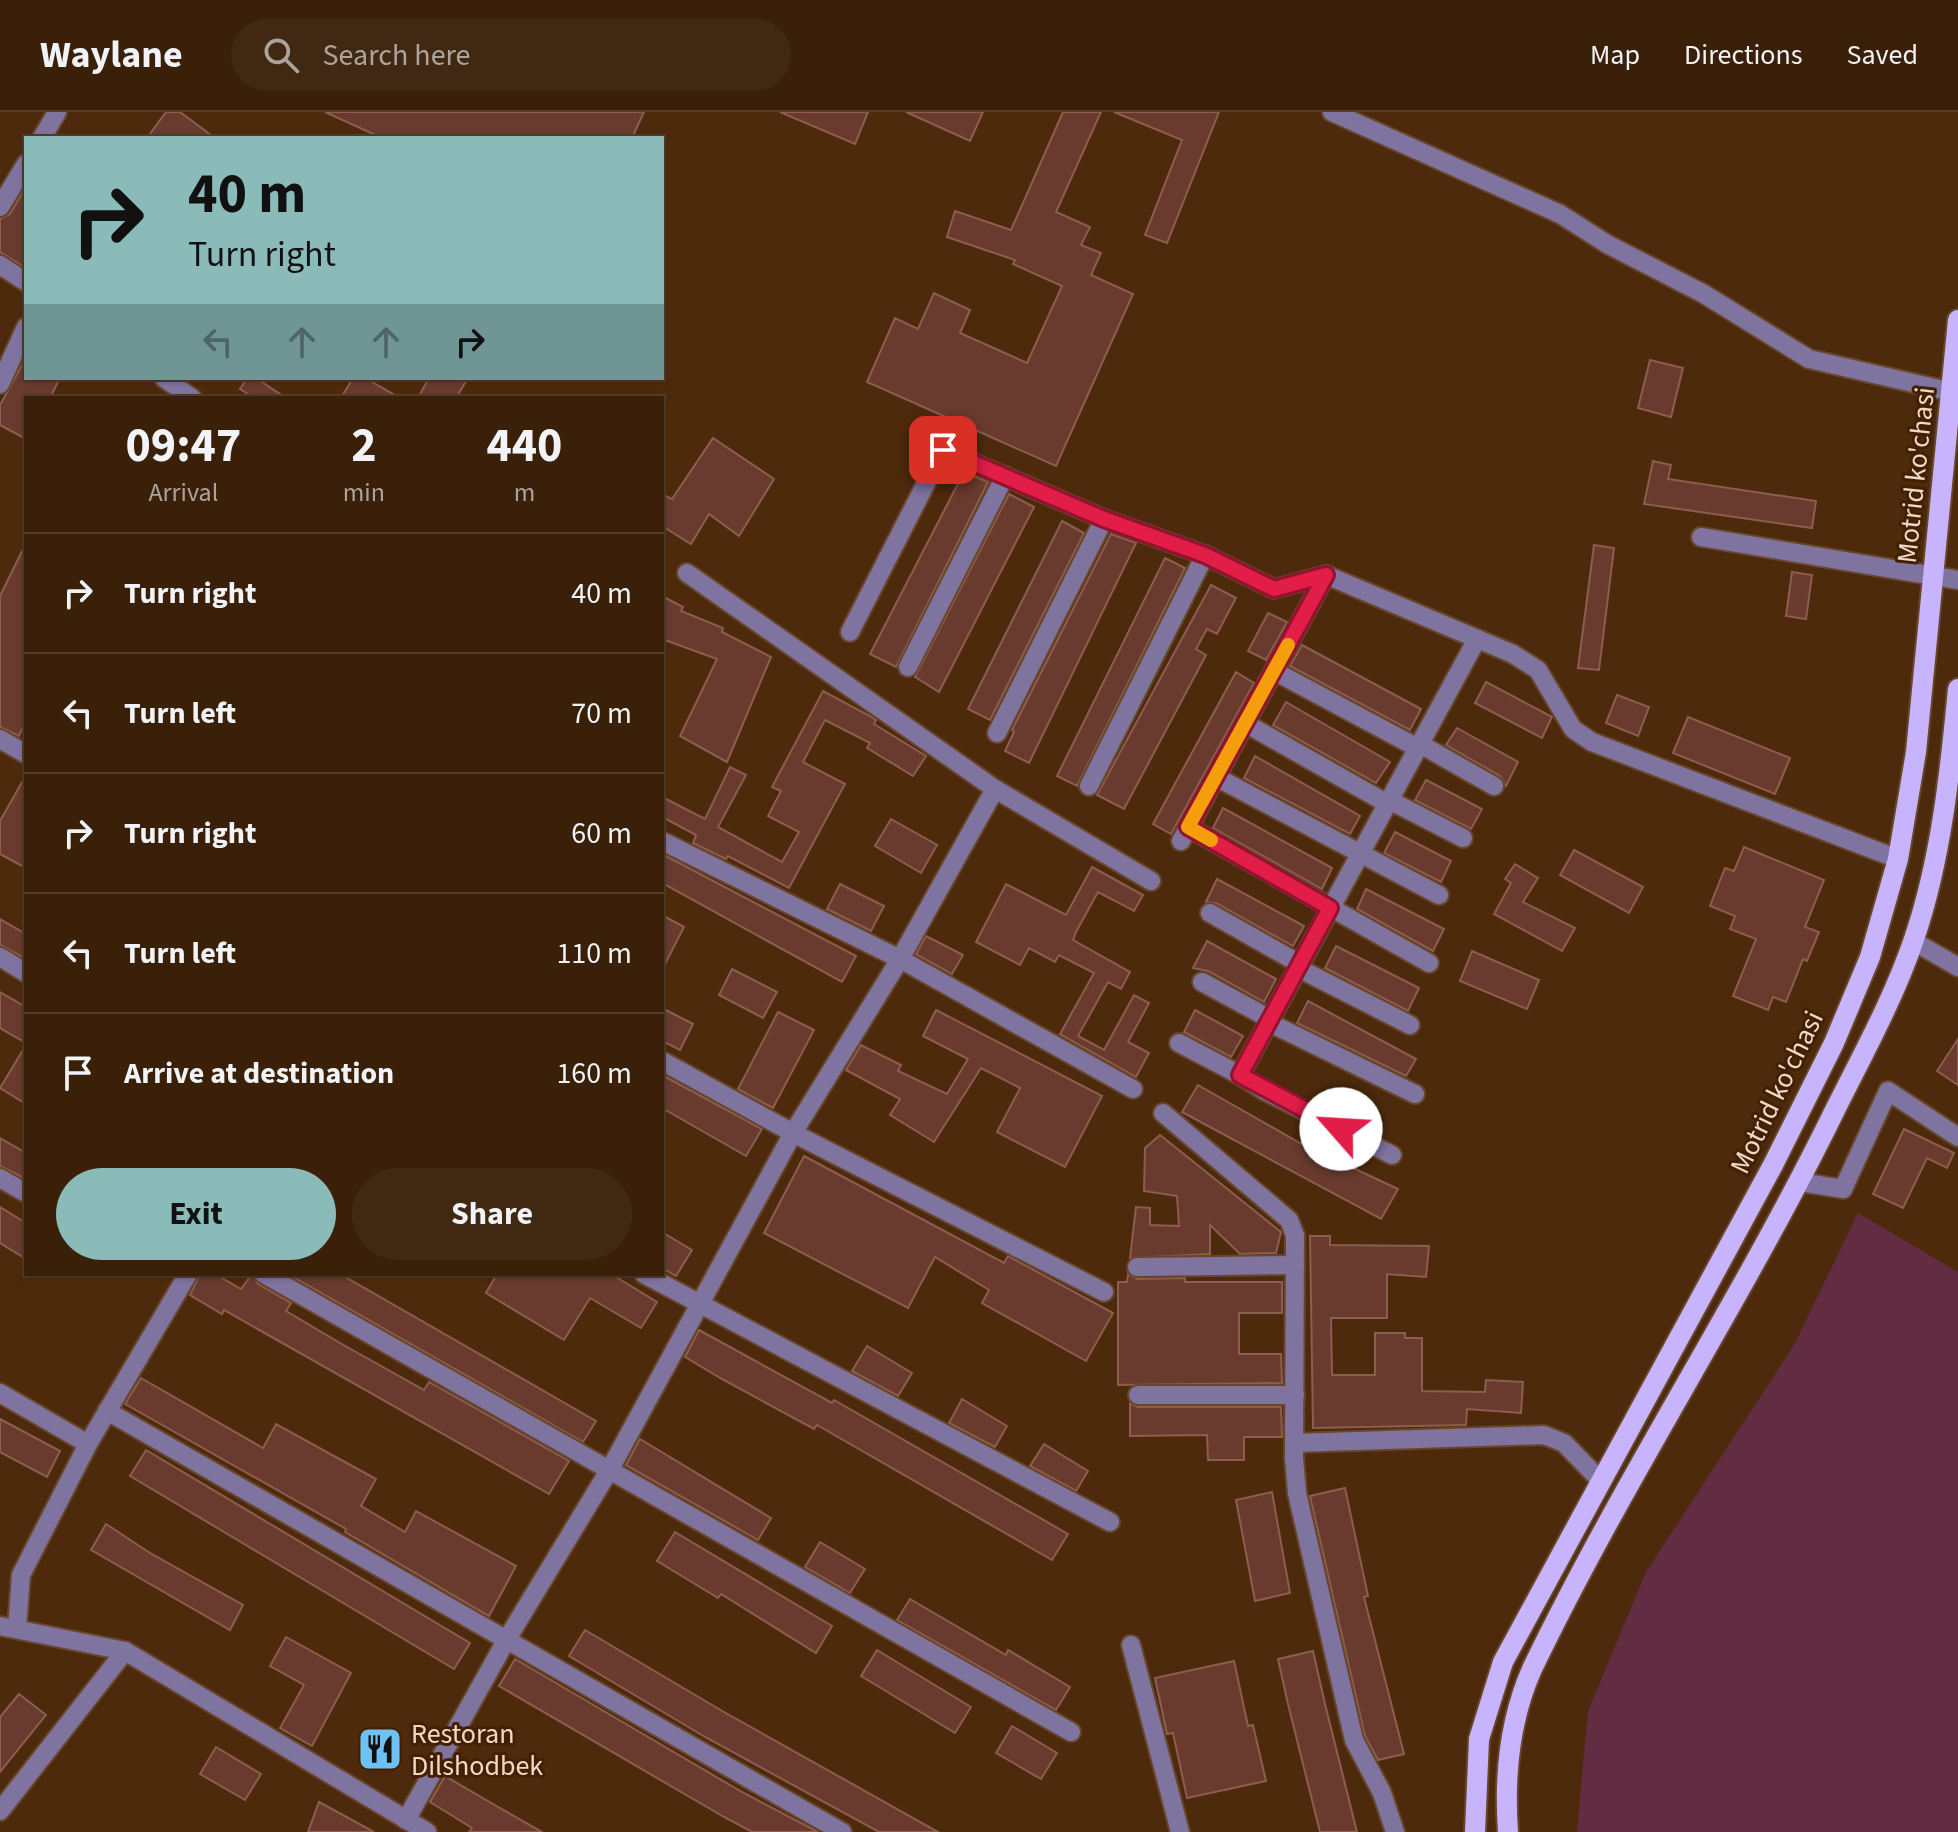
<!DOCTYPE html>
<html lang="en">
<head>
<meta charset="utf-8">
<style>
  body { margin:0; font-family:"Source Sans 3",sans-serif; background:#412812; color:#f1f3f6; height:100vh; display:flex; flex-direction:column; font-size:30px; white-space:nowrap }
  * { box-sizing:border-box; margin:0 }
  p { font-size:26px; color:#aba39c }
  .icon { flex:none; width:44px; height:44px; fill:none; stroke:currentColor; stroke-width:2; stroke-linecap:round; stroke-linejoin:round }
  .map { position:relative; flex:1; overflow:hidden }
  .drawer { position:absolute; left:24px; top:284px; width:640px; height:880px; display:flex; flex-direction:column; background:#3a2009; border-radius:0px; box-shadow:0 2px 6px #0004,0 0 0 2px #543e2a }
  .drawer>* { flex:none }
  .hud { position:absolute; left:24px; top:24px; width:640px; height:244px; border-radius:0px; box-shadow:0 2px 6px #0004,0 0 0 2px #543e2a; background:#8bbbb9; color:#111; overflow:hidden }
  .pin { position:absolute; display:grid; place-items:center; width:68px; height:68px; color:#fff; margin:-34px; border-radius:16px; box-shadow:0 4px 12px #0006 }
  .me { position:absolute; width:88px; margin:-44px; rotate:296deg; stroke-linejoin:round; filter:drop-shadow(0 0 6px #0008) }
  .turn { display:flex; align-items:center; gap:28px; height:168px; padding:0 32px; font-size:36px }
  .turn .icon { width:104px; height:104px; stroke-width:2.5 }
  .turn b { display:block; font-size:56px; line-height:68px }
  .lanes { display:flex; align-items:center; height:76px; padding:0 32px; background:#0003; justify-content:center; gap:40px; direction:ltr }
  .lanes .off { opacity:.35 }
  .eta { display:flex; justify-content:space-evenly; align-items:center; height:136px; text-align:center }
  .eta b { font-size:48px; font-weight:700; line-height:56px }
  .cta { display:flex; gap:16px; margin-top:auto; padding:16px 32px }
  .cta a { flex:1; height:92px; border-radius:48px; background:#8bbbb9; color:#111; font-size:32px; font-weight:700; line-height:92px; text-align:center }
  .cta a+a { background:#412812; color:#f1f3f6 }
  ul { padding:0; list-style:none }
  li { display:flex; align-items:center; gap:24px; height:120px; padding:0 32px; border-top:2px solid #543e2a }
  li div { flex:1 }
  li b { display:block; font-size:30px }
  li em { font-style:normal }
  header { display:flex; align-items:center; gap:48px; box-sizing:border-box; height:112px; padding:0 40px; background:#3a2009; border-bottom:2px solid #543e2a }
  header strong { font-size:38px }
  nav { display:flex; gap:44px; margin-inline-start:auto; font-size:28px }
  .search { width:560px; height:72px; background:#412812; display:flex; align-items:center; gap:20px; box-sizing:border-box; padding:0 28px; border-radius:44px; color:#aba39c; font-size:30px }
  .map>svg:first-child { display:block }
  .green { fill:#622c42 }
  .building { fill:#693b2f; stroke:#8d5d4f; stroke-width:2 }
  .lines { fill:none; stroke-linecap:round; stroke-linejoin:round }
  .minor-casing { stroke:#68462a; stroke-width:22 }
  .major-casing { stroke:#68462a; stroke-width:24 }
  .minor { stroke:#7f73a0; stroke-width:18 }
  .major { stroke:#c8b4fd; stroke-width:20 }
  .route-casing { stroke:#92132f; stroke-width:20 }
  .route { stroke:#e11d48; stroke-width:14 }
  .slow { stroke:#f59e0b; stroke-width:14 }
  .labels { text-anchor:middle; stroke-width:6; stroke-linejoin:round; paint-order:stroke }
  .street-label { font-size:28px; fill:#f0d9c9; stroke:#432002 }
  .poi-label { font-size:28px; fill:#f0d9c9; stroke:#432002; text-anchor:start }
</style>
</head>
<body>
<header>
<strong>Waylane</strong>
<div class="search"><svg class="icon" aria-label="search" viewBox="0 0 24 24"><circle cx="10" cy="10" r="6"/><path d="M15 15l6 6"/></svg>Search here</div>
<nav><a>Map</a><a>Directions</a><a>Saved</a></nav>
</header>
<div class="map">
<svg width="1958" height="1720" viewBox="0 0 1958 1720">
  <rect width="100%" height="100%" fill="#4e2a0c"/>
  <path class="green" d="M1858,1101L1958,1160V1720H1577L1588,1599L1646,1460L1794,1233Z"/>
  <g class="building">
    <path d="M166,0H180L215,26H147Z"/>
    <path d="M325,0H644L632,26H382Z"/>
    <path d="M780,0H868L855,32Z"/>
    <path d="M906,0H983L970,29Z"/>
    <path d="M1063,0H1101L1056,100L1090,115L1081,133L1101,141L1091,163L1133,182L1056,354L867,270L895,206L918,217L934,181L970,198L960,221L1027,251L1062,174L1013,152L1015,148L947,125L955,99L1011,118Z"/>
    <path d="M1219,0L1167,131L1145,123L1182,28L1114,0Z"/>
    <path d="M26,75V156L0,140V107L10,102Z"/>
    <path d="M26,246V266H60L50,286H26V327L0,313V293Z"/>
    <path d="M1650,248L1683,256L1671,305L1638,296Z"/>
    <path d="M247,266H256L286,286H254L240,277Z"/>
    <path d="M353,266H365L400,286H341Z"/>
    <path d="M429,266H468L456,286H418Z"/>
    <path d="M713,326L774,367L739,424L709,402L691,432L662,414V382L672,387Z"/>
    <path d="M1653,349L1671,353L1668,367L1816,389L1812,416L1644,392Z"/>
    <path d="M964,360L988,370L896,555L870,542Z"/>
    <path d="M1009,382L1034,395L939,580L915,565Z"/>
    <path d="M1062,409L1084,421L990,608L968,597Z"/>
    <path d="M1111,422L1136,431L1029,651L1005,639L1014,620L1012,618Z"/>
    <path d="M26,431V608L19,624L0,615V484Z"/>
    <path d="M1594,433L1614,436L1599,558L1578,556Z"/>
    <path d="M1165,446L1185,456L1077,674L1057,664Z"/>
    <path d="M1792,460L1812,463L1806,507L1786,504Z"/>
    <path d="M1211,473L1236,486L1217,522L1207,517L1196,537L1206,543L1124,697L1097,683Z"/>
    <path d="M662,484L683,495L681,499L723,516L722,520L771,545L727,650L680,624L717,547L662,527Z"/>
    <path d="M1268,501L1287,510L1266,548L1248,539Z"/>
    <path d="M1302,533L1421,597L1410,618L1290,554Z"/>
    <path d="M1236,560L1254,571L1171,722L1153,712Z"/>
    <path d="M1486,570L1552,605L1542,626L1475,591Z"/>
    <path d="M823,579L868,603L876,608L874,612L926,644L913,664L867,636L870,631L825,608L803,650L845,672L789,776L728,744L726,747L693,731L696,723L662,705V685L705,707L730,655L746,663L718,715L782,750L799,720L768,704L781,679L772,675Z"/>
    <path d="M1617,583L1649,595L1638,624L1606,611Z"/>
    <path d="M1286,590L1390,650L1376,671L1273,613Z"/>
    <path d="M1688,605L1790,646L1775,682L1673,641Z"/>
    <path d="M1457,616L1518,650L1506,674L1500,664L1446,633Z"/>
    <path d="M1255,644L1360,704L1350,722L1244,666Z"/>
    <path d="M26,663V756L0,742V709Z"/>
    <path d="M1426,668L1482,697L1471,717L1415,688Z"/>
    <path d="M1223,696L1332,756L1322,777L1213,716Z"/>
    <path d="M891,707L937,733L921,761L875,734Z"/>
    <path d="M1395,720L1451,749L1441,770L1384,741Z"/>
    <path d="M1744,735L1824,768L1805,815L1819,820L1807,849L1803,847L1786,890L1773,885L1768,898L1733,884L1756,827L1730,817L1735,804L1710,794L1725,756L1734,759Z"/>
    <path d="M1574,738L1643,775L1629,801L1560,763Z"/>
    <path d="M662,742L856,844L842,870L662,771Z"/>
    <path d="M1515,752L1538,766L1523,790L1575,816L1562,839L1494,802L1511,771L1505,767Z"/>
    <path d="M1092,755L1143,783L1134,799L1098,780L1076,820L1073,828L1130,860L1121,877L1108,870L1078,924L1104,938L1134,883L1149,891L1128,930L1149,941L1136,965L1060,922L1094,861L1059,843L1055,850L1029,836L1020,853L976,830L1006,772L1066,803Z"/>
    <path d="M1217,767L1304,814L1293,834L1216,791L1206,790Z"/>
    <path d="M840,772L884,794L871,819L827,797Z"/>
    <path d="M1366,777L1444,817L1433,839L1357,797Z"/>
    <path d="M662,803L684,815L662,858Z"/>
    <path d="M0,807L26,822V847L0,833Z"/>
    <path d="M926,824L963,843L952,862L916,842Z"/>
    <path d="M1207,829L1276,867L1264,890L1208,859L1193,856Z"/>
    <path d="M1336,834L1419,876L1408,899L1325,856Z"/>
    <path d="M1472,839L1539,868L1527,897L1460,869Z"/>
    <path d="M732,857L777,880L763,906L719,883Z"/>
    <path d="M0,880L26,895V931L0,916Z"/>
    <path d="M1308,889L1416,947L1406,964L1297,911Z"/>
    <path d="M662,896L693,912L680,938L662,929Z"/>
    <path d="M936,898L1102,984L1065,1055L997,1020L1020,976L981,956L934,1030L890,1003L900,987L846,958L861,933L901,953L898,959L947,982L968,947L923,924Z"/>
    <path d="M1195,898L1243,924L1231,945L1184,920Z"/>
    <path d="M778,900L814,918L773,996L738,977Z"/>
    <path d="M1958,927V973L1937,959Z"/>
    <path d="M26,933V992L0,976Z"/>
    <path d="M662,963L762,1017L746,1044L662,996Z"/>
    <path d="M1198,973L1300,1031L1398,1077L1381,1107L1182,1000Z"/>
    <path d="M1904,1017L1954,1041L1947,1056L1927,1046L1903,1096L1873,1082Z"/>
    <path d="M1160,1023L1281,1120L1276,1141L1240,1142L1210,1113V1142L1130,1146L1136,1095L1150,1096V1113L1179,1114L1177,1084L1144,1079L1145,1036Z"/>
    <path d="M0,1026L26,1041V1067L0,1054Z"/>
    <path d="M804,1044L1004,1151L1008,1144L1113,1201L1086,1249L982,1191L989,1178L935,1145L908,1196L764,1121Z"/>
    <path d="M0,1095L26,1111V1147L0,1131Z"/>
    <path d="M662,1120L692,1138L676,1164L662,1156Z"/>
    <path d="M1310,1124H1330V1133L1429,1134L1426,1165L1387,1162V1206H1331L1332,1263H1375V1221H1405V1226H1422V1279L1485,1280L1486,1268L1523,1270L1521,1301L1467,1297L1466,1313L1313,1316Z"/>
    <path d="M200,1162H215L241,1177L252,1162L258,1172L291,1191L286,1199L340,1231L424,1278L429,1270L569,1349L549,1382L224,1198L222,1202L190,1183Z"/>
    <path d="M288,1162H340L596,1309L583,1330Z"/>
    <path d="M497,1162H611L657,1190L641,1216L590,1186L564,1228L486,1181Z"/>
    <path d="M1128,1162L1137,1167L1185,1166V1170H1282V1201H1239V1242H1281L1282,1271L1118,1273V1170H1127Z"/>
    <path d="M699,1218L832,1291L834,1288L1068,1422L1052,1448L817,1313L814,1317L720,1266L685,1245Z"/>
    <path d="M867,1234L912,1261L898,1284L852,1259Z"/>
    <path d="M141,1266L263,1336L276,1312L376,1367L361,1394L405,1420L416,1399L516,1454L489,1504L345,1420L346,1417L125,1292Z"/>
    <path d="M962,1287L1007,1314L995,1335L949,1311Z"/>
    <path d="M1130,1291L1138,1295H1281L1282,1325H1244V1348H1208L1207,1323L1130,1324Z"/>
    <path d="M0,1307L60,1339L47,1365L0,1340Z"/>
    <path d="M640,1327L771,1406L758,1428L626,1353Z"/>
    <path d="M1044,1332L1088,1359L1076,1379L1030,1354Z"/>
    <path d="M146,1338L470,1531L454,1557L130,1364Z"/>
    <path d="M1345,1376L1368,1484L1364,1485L1404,1642L1378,1648L1365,1624L1310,1384Z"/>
    <path d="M1272,1380L1290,1481L1255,1489L1236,1388Z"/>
    <path d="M106,1412L150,1441L243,1493L230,1518L91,1438Z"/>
    <path d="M675,1420L832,1514L816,1541L721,1482L718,1486L657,1449Z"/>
    <path d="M820,1430L865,1457L850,1481L805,1455Z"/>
    <path d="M910,1487L1006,1543L1008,1538L1070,1575L1056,1598L897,1508Z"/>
    <path d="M585,1518L724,1600L938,1720H879L705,1625L569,1544Z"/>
    <path d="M286,1525L351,1561L312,1634L280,1616L304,1573L270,1554Z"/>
    <path d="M877,1538L971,1595L955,1621L861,1564Z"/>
    <path d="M1313,1539L1325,1592L1357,1720H1320L1288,1592L1278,1547Z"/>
    <path d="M515,1547L742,1680L818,1720H752L724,1705L499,1574Z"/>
    <path d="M1234,1549L1248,1614L1253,1613L1266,1669L1187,1686L1173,1621L1167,1622L1155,1566Z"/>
    <path d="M19,1582L46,1603L0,1660V1605Z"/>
    <path d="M1012,1614L1057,1641L1041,1667L996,1641Z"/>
    <path d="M216,1635L261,1662L245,1688L200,1662Z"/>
    <path d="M445,1664L493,1692L542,1720H469L472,1716L430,1690Z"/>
    <path d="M319,1690L374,1720H308Z"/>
  </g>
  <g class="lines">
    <g class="minor-casing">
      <g id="minor">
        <path d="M1332,0L1560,102L1607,132L1704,182L1809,247L1952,280"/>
        <path d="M42,26L57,0"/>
        <path d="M0,95L26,52"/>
        <path d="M0,153L26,170"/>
        <path d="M164,266L192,286"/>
        <path d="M0,272L26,215"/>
        <path d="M1701,425L1958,468"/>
        <path d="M687,461L995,677L1151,769"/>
        <path d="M850,520L943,338L1104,407L1205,443L1274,477L1326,463L1513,542L1538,558L1573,617L1592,630L1898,747"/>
        <path d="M908,555L1005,364"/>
        <path d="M1274,559L1418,636"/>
        <path d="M1245,611L1388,692"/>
        <path d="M997,621L1104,407"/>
        <path d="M0,627L26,642"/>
        <path d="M1420,632L1494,674"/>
        <path d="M1216,665L1439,783"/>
        <path d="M1089,674L1205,443"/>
        <path d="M1389,688L1463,726"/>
        <path d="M1188,715L1429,851"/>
        <path d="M662,729L900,847L1133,977"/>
        <path d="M1181,729L1326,463"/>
        <path d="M1210,801L1300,852"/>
        <path d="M1913,829L1958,855"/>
        <path d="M0,845L26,861"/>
        <path d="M1298,856L1410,913"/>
        <path d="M1202,870L1270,907"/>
        <path d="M1268,910L1415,982"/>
        <path d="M1179,931L1240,963L1477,527"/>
        <path d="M662,949L793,1021L1104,1180"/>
        <path d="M1240,963L1265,979L1392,1043"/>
        <path d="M1163,1001L1289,1108L1295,1123L1294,1346L1297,1381L1354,1628L1382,1681L1395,1720"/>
        <path d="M0,1066L26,1081"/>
        <path d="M1800,1070L1843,1077L1888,979L1958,1025"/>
        <path d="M1137,1155L1295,1153"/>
        <path d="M264,1162L1071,1620"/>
        <path d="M644,1162L1110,1410"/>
        <path d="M0,1281L88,1332"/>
        <path d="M1138,1283H1295"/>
        <path d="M107,1299L842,1720"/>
        <path d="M1294,1331L1544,1323L1564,1331L1600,1368"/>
        <path d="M0,1514L125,1539L427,1720"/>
        <path d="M17,1516L21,1463L88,1332L188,1162"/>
        <path d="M1131,1533L1180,1720"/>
        <path d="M0,1699L125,1539"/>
        <path d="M406,1708L507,1527L610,1357L793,1021L900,847L995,677"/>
      </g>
    </g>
    <g class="major-casing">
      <g id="major">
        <path d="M1475,1720L1479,1627L1503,1550L1773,1053L1834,931L1870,845L1898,747L1916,640L1958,208"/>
        <path d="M1508,1720C1504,1664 1509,1609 1532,1557C1624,1366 1742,1188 1835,998C1863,942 1894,886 1914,827C1941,748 1950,661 1958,577"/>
      </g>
    </g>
    <use href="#minor" class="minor"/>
    <use href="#major" class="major"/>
  </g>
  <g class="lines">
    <g class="route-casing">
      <path id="route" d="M943,338L1104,407L1205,443L1274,477L1326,463L1188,715L1330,796L1240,963L1341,1017"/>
    </g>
    <use href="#route" class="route"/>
    <path class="slow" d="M1211,728L1188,715L1288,533"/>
  </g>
  <defs>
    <g id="restaurant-square" transform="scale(2.3)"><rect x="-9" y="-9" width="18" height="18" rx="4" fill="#6ec2f3" stroke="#432002"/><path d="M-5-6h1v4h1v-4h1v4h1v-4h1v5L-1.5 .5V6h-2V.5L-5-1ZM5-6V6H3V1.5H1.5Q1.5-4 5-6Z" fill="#111"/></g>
  </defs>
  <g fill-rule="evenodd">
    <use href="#restaurant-square" x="380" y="1637"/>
  </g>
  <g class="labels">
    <g class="street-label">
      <text transform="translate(1915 363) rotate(-84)" y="10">Motrid ko'chasi</text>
      <text transform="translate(1776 980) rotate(-64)" y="10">Motrid ko'chasi</text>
    </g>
    <g class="poi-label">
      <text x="411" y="1631">Restoran<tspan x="411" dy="32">Dilshodbek</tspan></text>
    </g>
  </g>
</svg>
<div class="pin" style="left:943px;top:338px;background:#d93025"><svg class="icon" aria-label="arrive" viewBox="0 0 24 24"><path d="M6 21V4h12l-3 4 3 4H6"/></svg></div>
<svg class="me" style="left:1341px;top:1017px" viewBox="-20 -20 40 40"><circle r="19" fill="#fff"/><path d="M0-13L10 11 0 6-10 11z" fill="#e11d48"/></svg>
<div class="hud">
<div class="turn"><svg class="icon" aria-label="right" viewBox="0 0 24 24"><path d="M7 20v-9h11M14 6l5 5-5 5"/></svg><div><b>40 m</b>Turn right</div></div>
<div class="lanes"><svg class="icon off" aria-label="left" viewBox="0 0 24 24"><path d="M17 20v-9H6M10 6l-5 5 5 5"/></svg><svg class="icon off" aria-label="ahead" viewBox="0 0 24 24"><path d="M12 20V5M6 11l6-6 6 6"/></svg><svg class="icon off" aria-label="ahead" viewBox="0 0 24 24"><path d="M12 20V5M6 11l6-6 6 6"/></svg><svg class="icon" aria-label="right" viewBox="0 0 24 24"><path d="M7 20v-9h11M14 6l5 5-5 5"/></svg></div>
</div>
<section class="drawer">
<div class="eta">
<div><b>09:47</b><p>Arrival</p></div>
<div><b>2</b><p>min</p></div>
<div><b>440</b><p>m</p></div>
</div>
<ul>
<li><svg class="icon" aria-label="right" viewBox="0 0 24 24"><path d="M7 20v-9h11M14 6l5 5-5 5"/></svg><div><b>Turn right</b></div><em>40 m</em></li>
<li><svg class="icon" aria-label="left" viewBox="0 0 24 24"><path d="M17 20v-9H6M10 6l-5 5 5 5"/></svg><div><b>Turn left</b></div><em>70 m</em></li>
<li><svg class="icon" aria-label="right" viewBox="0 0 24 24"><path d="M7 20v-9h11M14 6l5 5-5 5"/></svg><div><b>Turn right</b></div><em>60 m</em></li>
<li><svg class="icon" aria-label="left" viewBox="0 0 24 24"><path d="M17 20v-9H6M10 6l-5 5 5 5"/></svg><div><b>Turn left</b></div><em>110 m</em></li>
<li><svg class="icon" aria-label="arrive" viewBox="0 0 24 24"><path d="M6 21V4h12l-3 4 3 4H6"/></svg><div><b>Arrive at destination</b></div><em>160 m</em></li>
</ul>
<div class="cta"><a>Exit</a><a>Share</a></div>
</section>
</div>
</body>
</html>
